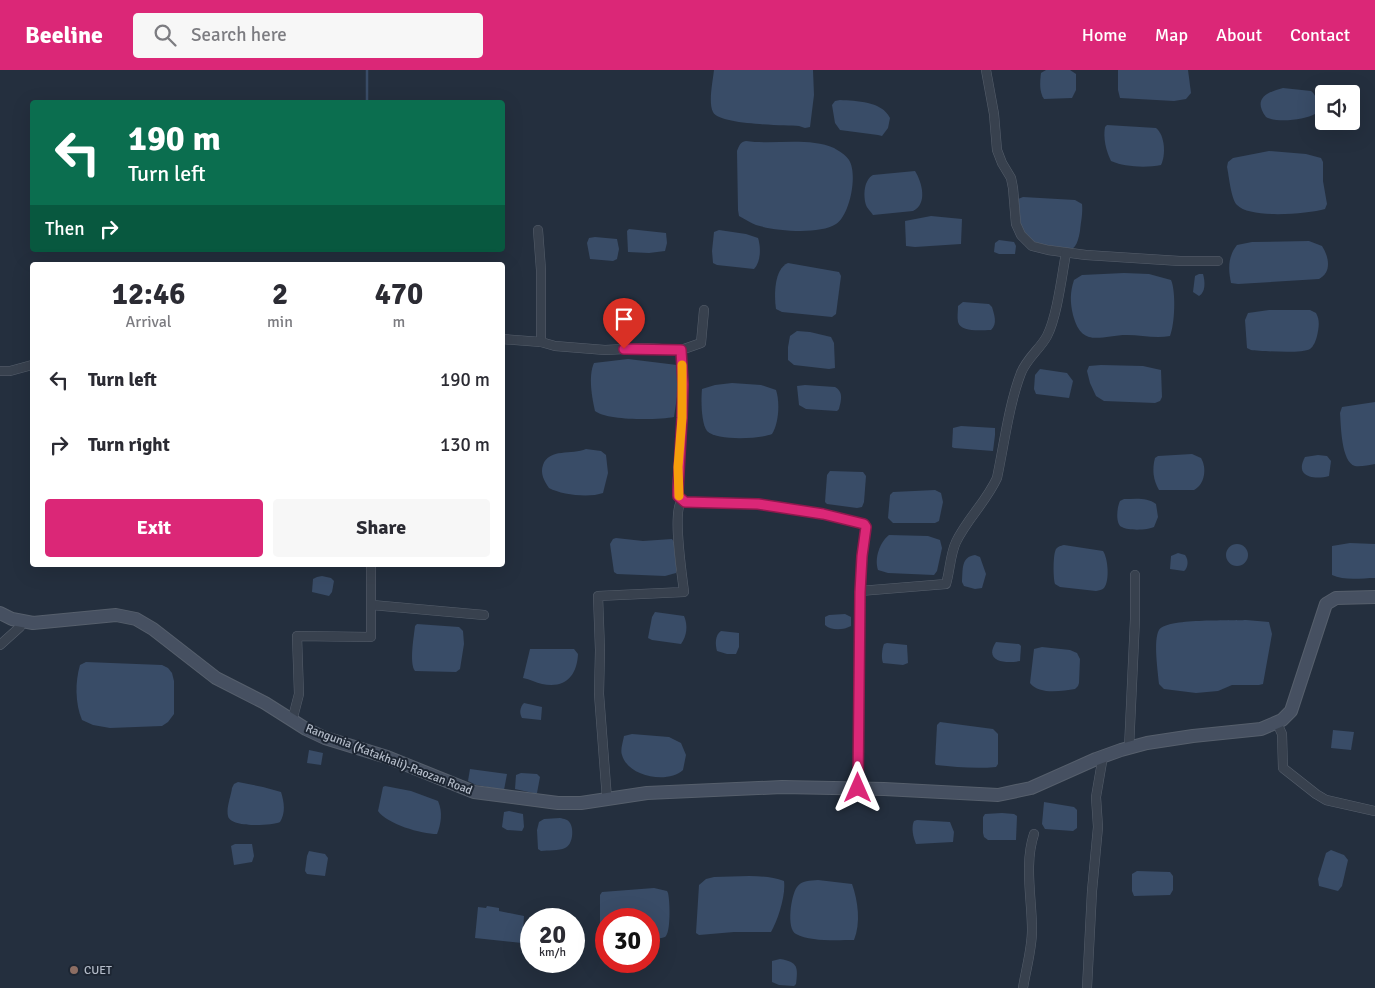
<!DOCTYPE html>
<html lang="en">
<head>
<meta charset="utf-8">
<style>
  body { margin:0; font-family:Signika,sans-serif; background:#f7f7f7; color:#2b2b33; height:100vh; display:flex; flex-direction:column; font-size:19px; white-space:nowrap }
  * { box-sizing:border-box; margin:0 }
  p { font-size:16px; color:#7c7c81 }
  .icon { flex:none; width:28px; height:28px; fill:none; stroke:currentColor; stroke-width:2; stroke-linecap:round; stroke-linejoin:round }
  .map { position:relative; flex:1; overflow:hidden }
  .details { position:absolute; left:30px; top:192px; width:475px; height:305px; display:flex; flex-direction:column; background:#fff; border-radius:5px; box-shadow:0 5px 20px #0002 }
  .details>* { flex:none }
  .guide { position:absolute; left:30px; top:30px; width:475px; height:152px; border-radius:5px; box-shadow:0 5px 20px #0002; background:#0b6e4f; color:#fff; overflow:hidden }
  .controls { position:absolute; left:1315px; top:15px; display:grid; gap:10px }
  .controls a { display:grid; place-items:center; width:45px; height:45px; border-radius:5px; background:#fff; box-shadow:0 5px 20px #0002; font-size:25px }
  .speed { position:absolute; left:520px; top:838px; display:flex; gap:10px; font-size:25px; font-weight:700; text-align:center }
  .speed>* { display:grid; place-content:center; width:65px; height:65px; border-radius:50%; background:#fff; box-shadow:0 5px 20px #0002; line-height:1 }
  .speed small { font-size:12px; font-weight:400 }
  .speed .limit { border:8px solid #d22; background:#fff; color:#111 }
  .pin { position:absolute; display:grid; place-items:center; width:42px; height:42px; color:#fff; margin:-51px -21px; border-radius:50% 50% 50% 0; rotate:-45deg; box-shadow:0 0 5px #0007 }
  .pin .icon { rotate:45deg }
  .me { position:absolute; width:55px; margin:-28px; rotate:0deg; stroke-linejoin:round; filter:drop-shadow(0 0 4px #0008) }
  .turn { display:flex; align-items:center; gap:18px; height:105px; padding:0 15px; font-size:22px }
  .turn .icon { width:65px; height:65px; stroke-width:2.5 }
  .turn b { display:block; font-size:35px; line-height:42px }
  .then { display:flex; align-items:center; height:48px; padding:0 15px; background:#0003; gap:10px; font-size:19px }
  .eta { display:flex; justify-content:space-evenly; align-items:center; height:85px; text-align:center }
  .eta b { font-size:30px; font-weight:700; line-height:35px }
  .primary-button { display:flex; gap:10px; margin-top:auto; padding:10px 15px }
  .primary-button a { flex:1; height:58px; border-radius:5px; background:#db2777; color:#fff; font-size:20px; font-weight:700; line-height:58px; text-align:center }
  .primary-button a+a { background:#f7f7f7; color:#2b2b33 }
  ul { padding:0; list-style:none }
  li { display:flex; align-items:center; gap:15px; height:65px; padding:0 15px }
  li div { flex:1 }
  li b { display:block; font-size:19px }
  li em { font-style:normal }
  header { display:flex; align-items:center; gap:30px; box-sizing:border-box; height:70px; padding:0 25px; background:#db2777; color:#fff }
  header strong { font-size:24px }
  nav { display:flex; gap:28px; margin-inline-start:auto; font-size:18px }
  .search { width:350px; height:45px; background:#f7f7f7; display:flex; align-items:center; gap:12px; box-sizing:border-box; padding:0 18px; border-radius:5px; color:#7c7c81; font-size:19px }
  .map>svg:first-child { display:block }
  .water { fill:#394c67 }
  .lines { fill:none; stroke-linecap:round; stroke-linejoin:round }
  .stream { stroke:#394c67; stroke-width:2.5 }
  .minor-casing { stroke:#565f6c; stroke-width:10 }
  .secondary-casing { stroke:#565f6c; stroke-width:14 }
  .minor { stroke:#38414e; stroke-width:9 }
  .secondary { stroke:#465061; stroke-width:12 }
  .route-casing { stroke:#8e194d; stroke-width:12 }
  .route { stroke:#db2777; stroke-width:9 }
  .slow { stroke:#f59e0b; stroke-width:9 }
  .education-dot { fill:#8d6e63; stroke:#1d2633; stroke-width:2 }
  .labels { text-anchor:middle; stroke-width:4; stroke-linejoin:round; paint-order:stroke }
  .street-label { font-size:12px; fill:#b4bcc9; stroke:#1d2633 }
  .poi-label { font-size:12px; fill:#b4bcc9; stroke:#1d2633; text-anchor:start }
</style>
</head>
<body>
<header>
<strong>Beeline</strong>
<div class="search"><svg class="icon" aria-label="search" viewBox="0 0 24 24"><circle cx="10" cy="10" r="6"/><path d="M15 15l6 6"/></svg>Search here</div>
<nav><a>Home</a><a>Map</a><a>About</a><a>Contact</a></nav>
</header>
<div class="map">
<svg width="1375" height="918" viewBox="0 0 1375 918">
  <rect width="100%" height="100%" fill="#242f3e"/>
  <g class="water">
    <path d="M714,0H813L814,25L810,57L805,58L799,56C784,55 719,55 713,42C708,33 713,10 714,0Z"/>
    <path d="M1046,0H1070L1076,4V20L1072,28L1044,29C1039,22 1040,11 1041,3Z"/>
    <path d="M1118,0H1188L1191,23L1186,29L1174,31L1120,28L1118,20Z"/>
    <path d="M1283,18L1311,21C1319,27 1316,36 1315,44C1305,50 1276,53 1266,47C1252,28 1268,22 1283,18Z"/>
    <path d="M840,30C856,31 882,31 890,48L888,58L882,66L878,65L840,60L835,53L832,35L835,31Z"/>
    <path d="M1107,55L1156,58C1165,65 1166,85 1161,95C1146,98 1124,97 1111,91C1106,81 1103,68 1105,57Z"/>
    <path d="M746,71C773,75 809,67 834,78C839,81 846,85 849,90C858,104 850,145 836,154C819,165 775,161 756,155C751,153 745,149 739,146L738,140L737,81C739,76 740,72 746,71Z"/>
    <path d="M1269,81L1306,84L1321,88L1323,92V111L1327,134L1325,139C1307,144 1250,149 1237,135C1231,129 1229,106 1227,97L1228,92L1233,88Z"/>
    <path d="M915,101C922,112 928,134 913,141L873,145C871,142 867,138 866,135C863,125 864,110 873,105Z"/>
    <path d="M1023,127L1075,130L1082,134C1083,143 1081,151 1080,161C1076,185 1068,183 1047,176C1039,174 1032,173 1027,166C1018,156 1019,141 1018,129Z"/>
    <path d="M931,146L962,149L961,174L915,177L906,176L905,151Z"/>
    <path d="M629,159L666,163L667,173L665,181L649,183L628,182L627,161Z"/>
    <path d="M719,160L746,164L758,168C761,177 761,192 754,199L717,195L713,193L712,181L714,162Z"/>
    <path d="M595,167L617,169L619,179L617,189L613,191L590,189L587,173L589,168Z"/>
    <path d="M999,170L1014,172L1016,176L1015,184H999L994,182L995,173Z"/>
    <path d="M1309,171L1322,176C1329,187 1332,202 1319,209L1238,214L1231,213C1228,199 1228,186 1237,175L1252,172Z"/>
    <path d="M788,193L839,202L841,206L836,244L832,247L782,242L776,239C774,225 774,199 788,193Z"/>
    <path d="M1124,203L1149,204L1171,210C1176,221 1175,254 1170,266C1156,269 1141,265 1127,265C1101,265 1082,279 1073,245C1070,232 1070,222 1074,210L1082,205Z"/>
    <path d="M1199,204H1203C1205,211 1206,222 1199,226L1193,222L1195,206Z"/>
    <path d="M963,232L989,234L992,237C994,244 998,254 991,260C982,260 961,263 958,252C957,247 958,241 958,236Z"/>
    <path d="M1310,240L1316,243C1320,250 1319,257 1317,266C1316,270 1314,276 1310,279C1302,284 1261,281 1251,280L1247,278L1245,250L1248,243L1269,240Z"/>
    <path d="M797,261L810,262L831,267L834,273L835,298L829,299L794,295L788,290V277L790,266Z"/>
    <path d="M628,289L677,295L679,313L674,347C659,350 607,351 595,341C592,328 588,306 594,293Z"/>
    <path d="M1101,295L1143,296L1161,300L1162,327L1160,331L1155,333L1104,331L1096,326L1090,313L1087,301L1089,296Z"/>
    <path d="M1040,299L1067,303L1073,311L1069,328L1036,324L1034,319L1035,305Z"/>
    <path d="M732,313L761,315L776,320C780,332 779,353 772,364C760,369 716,371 707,361C701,353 701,329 702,319L715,315Z"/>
    <path d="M805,315L835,317C844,322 841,331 839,339L837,341L806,339L799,335L797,316Z"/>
    <path d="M1375,332V394C1369,395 1360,397 1355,396C1341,392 1341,355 1340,343L1342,337Z"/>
    <path d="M961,356L995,358V365L993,381L954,378L952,377L953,358Z"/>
    <path d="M586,379L601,381L606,385L608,403L603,423C589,428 562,425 549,418C544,411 540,403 543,395C549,378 572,385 586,379Z"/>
    <path d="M1192,384L1201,388C1207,398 1205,414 1194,420H1159C1153,410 1152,399 1155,388L1158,386Z"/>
    <path d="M1318,385L1327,386L1331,391L1329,406C1314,410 1294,407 1305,387Z"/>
    <path d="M830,401L863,402L866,406L864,432L862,437L857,438L827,434L825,432L827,405Z"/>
    <path d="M935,420L941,423L943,432L939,451L935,453H893L888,448L890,425L893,422Z"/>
    <path d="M1124,429C1135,429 1147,427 1156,434L1158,447L1154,457C1148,460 1129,461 1122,457C1115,454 1117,437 1120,431Z"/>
    <path d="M889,465L928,466L940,470L942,478L937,501L934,505L888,503L878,500C874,488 880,472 889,465Z"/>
    <path d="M616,468L643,471L672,469L674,472L677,497L676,503L665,506L617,504L614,502L610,474L613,469Z"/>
    <path d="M1350,473L1375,474V508C1362,508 1344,511 1332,505V476Z"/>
    <circle cx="1237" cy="485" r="11"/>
    <path d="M1064,475L1103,481C1108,488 1110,511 1104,518C1102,520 1099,520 1096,521L1060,517L1055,514C1053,507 1053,484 1056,479C1059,476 1060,476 1064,475Z"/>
    <path d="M1178,483L1185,485C1189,490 1188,498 1184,501L1170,499L1171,486Z"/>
    <path d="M975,485L980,487L986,504L982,518L975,519L964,516L962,512C963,499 961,487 975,485Z"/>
    <path d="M322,506L331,508L334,511L332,522L329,526L312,522L313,509L317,507Z"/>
    <path d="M655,542L684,546C688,555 687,566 681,574L652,570L648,568L652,547Z"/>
    <path d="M845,544L851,547V556C844,560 831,561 825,555V547L829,545Z"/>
    <path d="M1246,550L1269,552L1272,564L1263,614L1259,615H1232L1218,621L1196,623L1164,619L1159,614C1158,602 1153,570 1159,560C1166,548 1230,551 1246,550Z"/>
    <path d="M417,554L459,557L463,561L464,574L460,599L456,602L415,601C409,593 414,566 415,556Z"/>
    <path d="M721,561L739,563V577L736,584H727L717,581C715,574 715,565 721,561Z"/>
    <path d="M996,572L1019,574L1021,576L1020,591C1006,594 983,592 996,572Z"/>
    <path d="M887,573L907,575L908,593L903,595L883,593C881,588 882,579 884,574Z"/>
    <path d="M1042,577L1070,580L1077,583L1080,589L1079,613L1078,616L1075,619C1062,621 1039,625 1030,613L1034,579Z"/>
    <path d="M530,579H574L578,584C577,605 566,619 542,614C536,613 530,609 523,608Z"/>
    <path d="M86,592L162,595L168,598L172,603L174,611V644L168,652L162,656L110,658L93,655L82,650C75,633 75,612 80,595Z"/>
    <path d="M524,633L542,637L541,650L522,648C519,643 520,637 524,633Z"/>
    <path d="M940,652L993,659L998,664V694L996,697C976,699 956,697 936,695L935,693L937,655Z"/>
    <path d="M1333,660L1354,662L1351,680L1331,678Z"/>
    <path d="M632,664L669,667L681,673L686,685L683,700C668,714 628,707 622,685C620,680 623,672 624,666Z"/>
    <path d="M309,680L323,683L321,695L307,693Z"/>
    <path d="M470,699L507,704L504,720L476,715L468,711Z"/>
    <path d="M521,703L537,704L540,707L537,723H533L515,719L516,705Z"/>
    <path d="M238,712L263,717L281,722C284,731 286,743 280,752C271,756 230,758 228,746C226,738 231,726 232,718L234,714Z"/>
    <path d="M385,716L411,721L438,731C443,742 441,754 437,764C421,764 387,754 378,741L383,717Z"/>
    <path d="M1044,732L1074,737L1077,740V758L1073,761L1045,759L1042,754Z"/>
    <path d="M509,741L523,744L524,757L522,761L507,760L502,757L504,742Z"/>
    <path d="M1002,743L1014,744L1017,746L1016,770H988L984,767L983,763V747L985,744Z"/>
    <path d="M560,748C564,749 568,749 570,753C574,759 573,775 565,778C559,781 548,780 541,781L538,779L537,760L539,752L544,749Z"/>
    <path d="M917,750L950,752L954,762L953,772L916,774C913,767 911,757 914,751Z"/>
    <path d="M235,774H252L254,786L252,792L234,795L231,776Z"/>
    <path d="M1331,780L1344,785L1348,790L1342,816L1338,821L1319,816L1318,809L1326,783Z"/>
    <path d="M309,781L325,784L328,788L325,806L307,804L305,801L307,786Z"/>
    <path d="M1137,801L1170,802L1173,806V820L1170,825L1134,826L1132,821V804Z"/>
    <path d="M714,807C736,807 763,803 784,811C786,825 778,850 771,862H734L699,865L696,863L699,815L706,809Z"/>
    <path d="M818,810L852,814C858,831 861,853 854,870C838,870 810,872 796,864C786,859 791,825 797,817C802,810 810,811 818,810Z"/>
    <path d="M654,818L667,821L668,823C670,831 671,863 665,867C661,869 653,868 649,869V849H606V869L600,868V825L602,822Z"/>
    <path d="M487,836L499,838V841L524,846L522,873L475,868L478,837L486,838Z"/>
    <path d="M780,889C798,892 798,897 796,914L794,916L779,915L772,912V891Z"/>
  </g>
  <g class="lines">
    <path class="stream" d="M367,0V32"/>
    <g class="minor-casing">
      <g id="minor">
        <path d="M986,0L994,44L997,80L1002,93L1011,108L1013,118L1016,154L1021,165L1032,176L1048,180L1086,185L1180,191H1218"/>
        <path d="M538,160L541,200V272"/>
        <path d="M502,269L541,272L555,276L605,280L643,278L681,280L701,273L704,240"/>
        <path d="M681,280L683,314L682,348L677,420C679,426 680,428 685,432L757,434L823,444L864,454L866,457L862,486L860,521L858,718"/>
        <path d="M0,301H10L32,295"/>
        <path d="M860,521L946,514C950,501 950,485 956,472C967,449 986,432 997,408C1004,375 1009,334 1021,303C1027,288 1040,279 1047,266C1057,247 1062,205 1066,183"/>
        <path d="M372,535L484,545"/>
        <path d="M0,575L20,557L22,552"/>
        <path d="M292,651L299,624L297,566L371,567V495"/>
        <path d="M1277,653L1282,664L1283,698L1316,724L1326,730L1375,741"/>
        <path d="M1129,678L1135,549V505"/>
        <path d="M607,729L599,624L600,580L598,526L684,522C682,504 672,441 682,430"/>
        <path d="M1023,918C1026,899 1032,879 1032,860C1032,829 1024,794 1034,764"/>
        <path d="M1087,918L1092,821L1098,757L1096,727L1103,686"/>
      </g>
    </g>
    <g class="secondary-casing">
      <path id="secondary" d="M0,543L12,549L33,553L116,545L136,549L153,559L216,608L265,633L306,659L325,668L387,687L474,722L558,733H581L647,723L782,717L884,719L998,725L1031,718L1096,689L1121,680L1147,673L1193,666L1261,659L1282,650L1291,641L1326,534L1336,528L1375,527"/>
    </g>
    <use href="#minor" class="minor"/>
    <use href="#secondary" class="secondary"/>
  </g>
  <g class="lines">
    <g class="route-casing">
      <path id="route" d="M624,279L681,280L683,314L682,348L678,420V426L685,432L758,434L823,444L864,454L866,457L862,486L860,522L858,718"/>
    </g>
    <use href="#route" class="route"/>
    <path class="slow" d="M679,426L678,397L682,348V295"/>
  </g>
  <circle class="education-dot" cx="74" cy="900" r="5"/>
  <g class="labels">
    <g class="street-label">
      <text transform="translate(389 689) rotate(21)" y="4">Rangunia (Katakhali)-Raozan Road</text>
    </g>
    <g class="poi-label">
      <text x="84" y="904">CUET</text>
    </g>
  </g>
</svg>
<div class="controls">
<a><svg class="icon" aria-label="sound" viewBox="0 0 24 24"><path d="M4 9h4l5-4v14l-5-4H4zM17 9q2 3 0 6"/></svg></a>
</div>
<div class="speed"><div>20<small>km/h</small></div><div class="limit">30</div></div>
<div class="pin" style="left:624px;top:279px;background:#d93025"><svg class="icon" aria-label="arrive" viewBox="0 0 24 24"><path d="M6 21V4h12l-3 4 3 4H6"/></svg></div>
<svg class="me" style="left:858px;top:718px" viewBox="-20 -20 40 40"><path d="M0-17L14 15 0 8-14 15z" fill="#db2777" stroke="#fff" stroke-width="4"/></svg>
<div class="guide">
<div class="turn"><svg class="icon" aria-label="left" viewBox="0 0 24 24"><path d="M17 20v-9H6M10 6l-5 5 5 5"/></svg><div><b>190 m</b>Turn left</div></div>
<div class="then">Then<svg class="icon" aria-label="right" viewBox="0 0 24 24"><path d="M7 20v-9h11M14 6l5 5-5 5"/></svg></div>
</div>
<section class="details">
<div class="eta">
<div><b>12:46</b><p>Arrival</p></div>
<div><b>2</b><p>min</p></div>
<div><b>470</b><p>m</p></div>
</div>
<ul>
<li><svg class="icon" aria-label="left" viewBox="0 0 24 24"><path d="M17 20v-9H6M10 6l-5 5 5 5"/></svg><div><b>Turn left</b></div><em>190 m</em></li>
<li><svg class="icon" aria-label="right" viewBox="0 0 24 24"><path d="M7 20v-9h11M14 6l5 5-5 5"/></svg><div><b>Turn right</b></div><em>130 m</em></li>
</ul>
<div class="primary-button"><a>Exit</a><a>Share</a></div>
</section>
</div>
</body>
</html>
